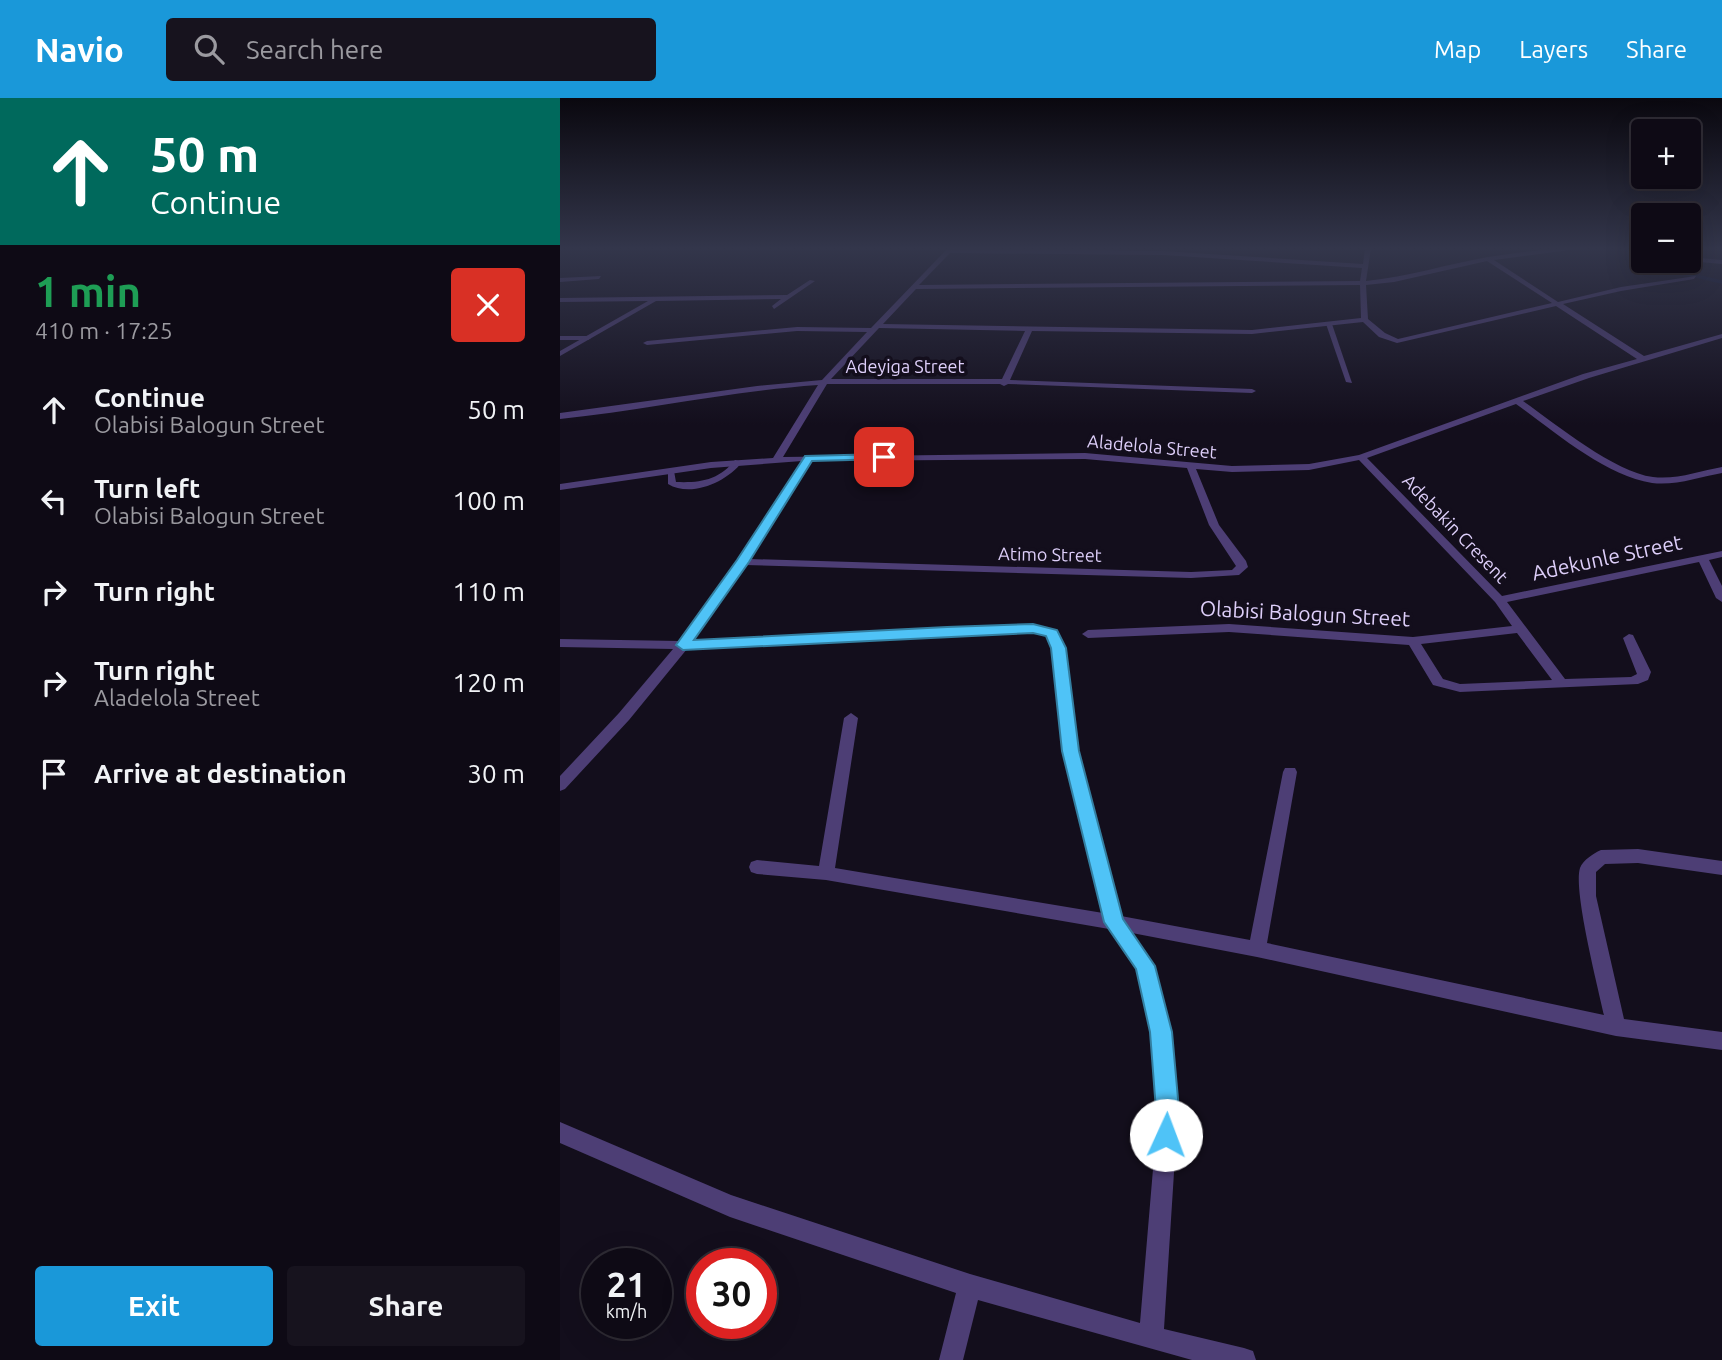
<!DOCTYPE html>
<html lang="en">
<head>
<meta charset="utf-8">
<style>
  body { margin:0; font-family:Ubuntu,sans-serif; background:#17131e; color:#f1f3f6; height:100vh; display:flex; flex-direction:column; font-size:26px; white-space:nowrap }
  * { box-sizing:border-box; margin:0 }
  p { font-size:23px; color:#9b9aa0 }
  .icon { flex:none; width:38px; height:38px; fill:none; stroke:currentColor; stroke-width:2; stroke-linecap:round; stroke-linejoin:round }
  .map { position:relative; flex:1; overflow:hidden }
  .panel { display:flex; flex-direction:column; background:#0e0a15; width:560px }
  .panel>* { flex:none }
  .guide { background:#00695c; color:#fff; overflow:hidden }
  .tools { position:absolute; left:1071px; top:21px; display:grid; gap:14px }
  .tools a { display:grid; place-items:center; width:70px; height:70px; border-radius:7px; background:#0e0a15; box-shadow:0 7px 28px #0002,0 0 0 2px #2e2b34; font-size:35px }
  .speed { position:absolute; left:21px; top:1150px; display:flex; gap:14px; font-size:35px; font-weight:700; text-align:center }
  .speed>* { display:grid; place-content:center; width:91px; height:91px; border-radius:50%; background:#0e0a15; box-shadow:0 7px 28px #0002,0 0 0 2px #2e2b34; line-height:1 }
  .speed small { font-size:18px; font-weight:400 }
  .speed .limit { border:10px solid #d22; background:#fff; color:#111 }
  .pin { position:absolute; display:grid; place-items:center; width:60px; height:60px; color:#fff; margin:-30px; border-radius:14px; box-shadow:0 4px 10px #0006 }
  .me { position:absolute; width:77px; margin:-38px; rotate:2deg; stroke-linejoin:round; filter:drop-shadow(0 0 5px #0008) }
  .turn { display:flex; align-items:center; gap:24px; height:147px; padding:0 35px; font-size:32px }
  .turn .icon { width:91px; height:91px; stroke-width:2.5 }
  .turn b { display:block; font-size:49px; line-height:60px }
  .round { display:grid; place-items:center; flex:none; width:74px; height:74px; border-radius:7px; background:#17131e }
  .overview { display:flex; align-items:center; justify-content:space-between; height:119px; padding:0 35px }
  h1 { font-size:42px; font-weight:700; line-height:52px; color:#1e9e55 }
  .primary-button { display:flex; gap:14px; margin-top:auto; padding:14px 35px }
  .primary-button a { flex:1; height:80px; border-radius:7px; background:#1a98d9; color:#fff; font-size:28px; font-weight:700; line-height:80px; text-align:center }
  .primary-button a+a { background:#17131e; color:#f1f3f6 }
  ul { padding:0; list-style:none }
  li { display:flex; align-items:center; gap:21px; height:91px; padding:0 35px }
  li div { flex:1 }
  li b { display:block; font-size:26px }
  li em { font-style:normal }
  header { display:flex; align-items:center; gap:42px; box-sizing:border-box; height:98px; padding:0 35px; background:#1a98d9; color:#fff }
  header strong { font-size:33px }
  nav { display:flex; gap:38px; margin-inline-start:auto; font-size:24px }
  .search { width:490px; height:63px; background:#17131e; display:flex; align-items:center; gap:18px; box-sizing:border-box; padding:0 24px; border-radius:7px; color:#9b9aa0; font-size:26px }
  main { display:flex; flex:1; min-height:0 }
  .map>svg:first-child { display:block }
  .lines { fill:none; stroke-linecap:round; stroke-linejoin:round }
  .stream { stroke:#0e1334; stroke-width:3.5 }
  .service { fill:#4d3e75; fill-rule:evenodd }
  .minor { fill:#4d3e75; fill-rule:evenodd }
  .route { fill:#4fc3f7; stroke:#337fa1; stroke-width:2 }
  .labels { text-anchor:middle; stroke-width:7; stroke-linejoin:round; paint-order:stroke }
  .far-street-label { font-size:18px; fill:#ddcef9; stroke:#130e1c }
  .street-label { font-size:21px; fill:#ddcef9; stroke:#130e1c }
</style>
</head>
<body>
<header>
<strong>Navio</strong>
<div class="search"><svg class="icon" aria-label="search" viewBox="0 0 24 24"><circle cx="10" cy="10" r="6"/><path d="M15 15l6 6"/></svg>Search here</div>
<nav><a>Map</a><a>Layers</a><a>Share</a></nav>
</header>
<main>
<section class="panel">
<div class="guide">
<div class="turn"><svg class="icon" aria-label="ahead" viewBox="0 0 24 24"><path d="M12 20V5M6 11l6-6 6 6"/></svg><div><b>50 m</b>Continue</div></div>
</div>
<div class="overview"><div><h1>1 min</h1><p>410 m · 17:25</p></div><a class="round" style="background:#d93025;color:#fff"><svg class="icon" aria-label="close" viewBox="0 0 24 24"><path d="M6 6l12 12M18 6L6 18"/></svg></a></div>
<ul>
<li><svg class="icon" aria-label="ahead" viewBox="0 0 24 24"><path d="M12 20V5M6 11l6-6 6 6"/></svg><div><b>Continue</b><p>Olabisi Balogun Street</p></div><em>50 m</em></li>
<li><svg class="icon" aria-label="left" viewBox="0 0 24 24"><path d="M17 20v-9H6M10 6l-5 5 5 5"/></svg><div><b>Turn left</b><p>Olabisi Balogun Street</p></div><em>100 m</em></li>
<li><svg class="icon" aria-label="right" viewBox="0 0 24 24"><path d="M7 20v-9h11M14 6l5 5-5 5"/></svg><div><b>Turn right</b></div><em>110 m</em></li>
<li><svg class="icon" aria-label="right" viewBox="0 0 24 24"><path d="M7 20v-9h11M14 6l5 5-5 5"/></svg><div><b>Turn right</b><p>Aladelola Street</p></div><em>120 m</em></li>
<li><svg class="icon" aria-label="arrive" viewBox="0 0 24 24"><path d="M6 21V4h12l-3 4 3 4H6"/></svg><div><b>Arrive at destination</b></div><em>30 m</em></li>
</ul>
<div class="primary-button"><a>Exit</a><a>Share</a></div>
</section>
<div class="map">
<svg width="1162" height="1262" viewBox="0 0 1162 1262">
  <rect width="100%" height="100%" fill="#130e1c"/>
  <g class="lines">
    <g class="stream">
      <path d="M1062,150L1083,158"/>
      <path d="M1094,163L1123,175L1162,184"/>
    </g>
    <g class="service">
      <path d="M769,224L772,226L792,285L786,284L766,226Z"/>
      <path d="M0,238H28L31,240L28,242H0Z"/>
      <path d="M175,362L182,364C167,384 131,400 108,386V373H114L116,384C141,385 159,382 175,362Z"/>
    </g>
    <g class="minor">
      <path d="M179,150H187L184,152Z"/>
      <path d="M388,150L603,153L803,166L805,150H811L806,183C848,179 887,166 928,159C960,154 993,150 1025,150L934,162L998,204L1061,189L1136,178L1134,181L1061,193L1003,206L1084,258L1162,236V240L1029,280L963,303C996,326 1054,374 1093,379C1116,382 1140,373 1162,369V375C1140,379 1115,388 1092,385C1045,378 994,333 956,306L807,360L942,498L1162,453V459L1149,462L1162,488V504L1156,500L1139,464L947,504L1005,581L1071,579L1077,576L1063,540L1069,536L1073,537L1091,574L1088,582L1078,586L900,594L873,587L849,547L669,534L528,540L522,536L528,532L669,526L853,539L952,528L935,504L799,362L749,372L672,374L636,371L659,427L686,463L688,469L679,477L631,480L185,467L133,543L473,527L496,532L504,550L518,654L561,818L690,842L723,674L725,670H735L737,674L707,845L1044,917C1038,889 1013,792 1020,770C1023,762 1034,755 1041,752L1078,751L1162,763V777L1078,765L1045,766L1036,774V798L1064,921L1162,934V952L1056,938L697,859L572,835L594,868L611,934L618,1012L604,1231L684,1250L693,1253L696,1262H632L418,1202L403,1262H379L396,1195L170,1119L0,1045V1024L171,1097L410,1176L580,1225L598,1012L591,934L577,871L549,831L266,782L197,776L191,774L189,769L191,764L197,762L259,768L284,620L291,615L298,620L275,770L543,815L504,654L492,550L487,538L473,535L127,551L69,622L5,691L0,693V678L59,615L113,551L0,549V541L119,543L168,477L242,363L151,370L0,392V386L151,364L213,360L258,287C172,293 86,312 0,321V315L197,288L262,282L307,234L237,233L87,247L83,245L87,243L237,229L311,230ZM390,155L603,157L802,170L800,183L359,187ZM927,163L992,205L838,241L825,235L808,221L806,187L834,184ZM800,187L801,220L692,232L323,226L356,191ZM996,208L1077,261L1023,276L799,357L749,366L672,368L525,355L223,359L267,286H440L444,288L448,286L692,295L696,293L692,291L450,282L472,233L692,236L803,224L819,239L837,245ZM319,230L465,233L442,281H271ZM525,361L627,370L649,427L676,468L672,472L631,474L190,461L252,363ZM957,535L992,582L900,586L883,581L861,546Z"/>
      <path d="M1129,159L1162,162V166L1129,163Z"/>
      <path d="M41,178L39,181L0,184V180Z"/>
      <path d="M250,182L255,183L214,211L212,208L221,201L96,203L0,258V253L88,203L0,204V200L227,197Z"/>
    </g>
  </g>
  <linearGradient id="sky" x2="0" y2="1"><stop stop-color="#0a080f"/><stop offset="0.46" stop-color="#33364b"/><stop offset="1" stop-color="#33364b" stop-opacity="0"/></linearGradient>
  <rect width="1162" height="327" fill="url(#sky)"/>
  <path class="route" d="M324,356L327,357V361L252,363L189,464L134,542L387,529L473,526L497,532L506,550L519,653L563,821L595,868L612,934L619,1012L614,1045L606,1049L597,1045L594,1037L596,1012L590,934L576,871L544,824L502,653L491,550L486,538L473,535L123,552L116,547L177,462L245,358Z"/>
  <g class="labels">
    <g class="far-street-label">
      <text x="345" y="275">Adeyiga Street</text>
      <text transform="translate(592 349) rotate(5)" y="6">Aladelola Street</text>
      <text transform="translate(895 431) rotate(46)" y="6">Adebakin Cresent</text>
      <text transform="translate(490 457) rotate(1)" y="6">Atimo Street</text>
    </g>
    <g class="street-label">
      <text transform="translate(1047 460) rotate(-12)" y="7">Adekunle Street</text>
      <text transform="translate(745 516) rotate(3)" y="7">Olabisi Balogun Street</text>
    </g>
  </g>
</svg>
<div class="tools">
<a>+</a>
<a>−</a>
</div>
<div class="speed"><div>21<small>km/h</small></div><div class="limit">30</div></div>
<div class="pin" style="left:324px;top:359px;background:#d93025"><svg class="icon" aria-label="arrive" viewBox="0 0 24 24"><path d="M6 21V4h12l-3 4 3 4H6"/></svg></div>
<svg class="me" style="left:606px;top:1037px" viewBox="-20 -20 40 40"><circle r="19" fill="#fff"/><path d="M0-13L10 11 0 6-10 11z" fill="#4fc3f7"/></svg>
</div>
</main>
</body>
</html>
